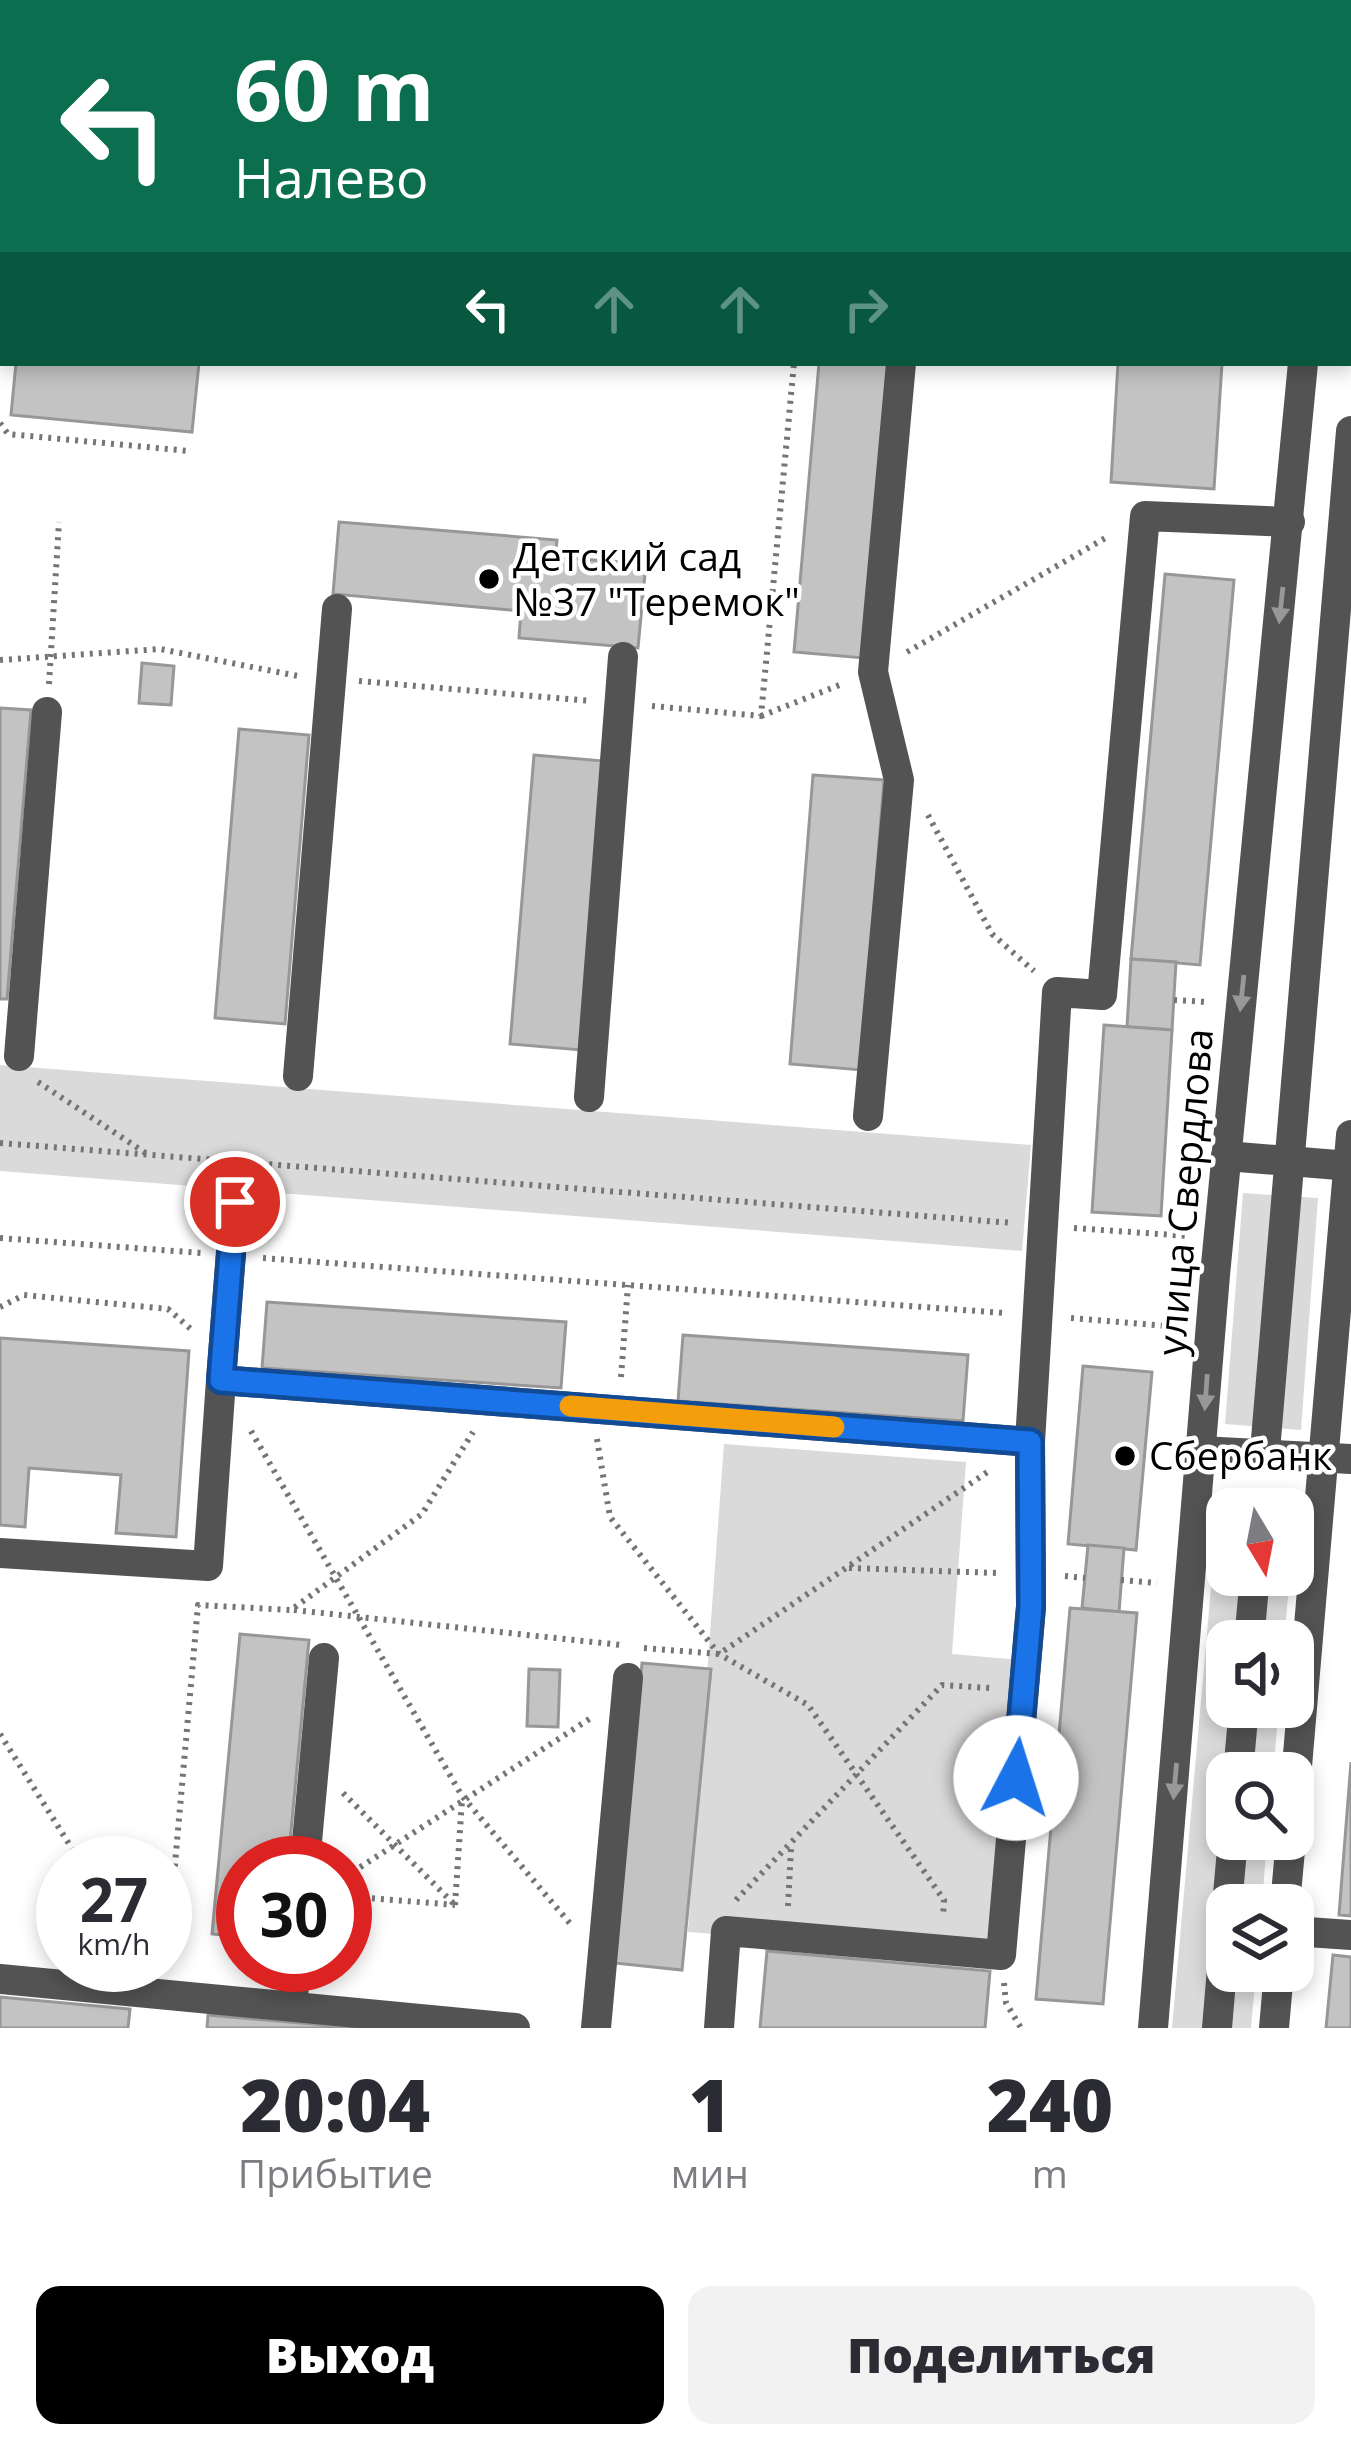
<!DOCTYPE html>
<html lang="ru">
<head>
<meta charset="utf-8">
<style>
  body { margin:0; font-family:"Open Sans",sans-serif; background:#f2f2f3; color:#2b2b33; height:100vh; display:flex; flex-direction:column; font-size:45px; white-space:nowrap }
  * { box-sizing:border-box; margin:0 }
  p { font-size:39px; color:#7c7c81 }
  .icon { flex:none; width:66px; height:66px; fill:none; stroke:currentColor; stroke-width:2; stroke-linecap:round; stroke-linejoin:round }
  .map { position:relative; height:2028px; overflow:hidden }
  .panel { display:flex; flex-direction:column; background:#fff; flex:1 }
  .panel>* { flex:none }
  .guide { position:absolute; left:0px; top:0px; width:1353px; height:366px; box-shadow:0 6px 18px #0003; background:#0b6e4f; color:#fff; overflow:hidden }
  .needle { width:78px; rotate:170deg }
  .buttons { position:absolute; left:1206px; top:1488px; display:grid; gap:24px }
  .buttons a { display:grid; place-items:center; width:108px; height:108px; border-radius:24px; background:#fff; box-shadow:0 6px 18px #0003; font-size:60px }
  .speed { position:absolute; left:36px; top:1836px; display:flex; gap:24px; font-size:60px; font-weight:700; text-align:center }
  .speed>* { display:grid; place-content:center; width:156px; height:156px; border-radius:50%; background:#fff; box-shadow:0 6px 18px #0003; line-height:1 }
  .speed small { font-size:30px; font-weight:400 }
  .speed .limit { border:18px solid #d22; background:#fff; color:#111 }
  .pin { position:absolute; display:grid; place-items:center; width:102px; height:102px; color:#fff; margin:-51px; border:6px solid #fff; border-radius:50%; box-shadow:0 3px 12px #0007 }
  .me { position:absolute; width:132px; margin:-66px; rotate:5deg; stroke-linejoin:round; filter:drop-shadow(0 0 9px #0008) }
  .turn { display:flex; align-items:center; gap:42px; height:252px; padding:0 36px; font-size:54px }
  .turn .icon { width:156px; height:156px; stroke-width:2.5 }
  .turn b { display:block; font-size:84px; line-height:102px }
  .lanes { display:flex; align-items:center; height:114px; padding:0 36px; background:#0003; justify-content:center; gap:60px; direction:ltr }
  .lanes .off { opacity:.35 }
  .eta { display:flex; justify-content:space-evenly; align-items:center; height:204px; text-align:center }
  .eta b { font-size:72px; font-weight:800; line-height:84px }
  .cta { display:flex; gap:24px; margin-top:auto; padding:24px 36px }
  .cta a { flex:1; height:138px; border-radius:24px; background:#000; color:#fff; font-size:48px; font-weight:800; line-height:138px; text-align:center }
  .cta a+a { background:#f2f2f3; color:#2b2b33 }
  .map>svg:first-child { display:block }
  .green { fill:#dadada }
  .building { fill:#c3c3c3; stroke:#979797; stroke-width:3 }
  .lines { fill:none; stroke-linecap:round; stroke-linejoin:round }
  .path { stroke:#757575; stroke-width:6; stroke-dasharray:3 6; stroke-linecap:butt }
  .minor { stroke:#535353; stroke-width:30 }
  .oneway { fill:#989898 }
  .route-casing { stroke:#114b97; stroke-width:30 }
  .route { stroke:#1a73e8; stroke-width:21 }
  .slow { stroke:#f59e0b; stroke-width:21 }
  .poi-dot { fill:#000; stroke:#fff; stroke-width:4.5 }
  .labels { text-anchor:middle; stroke-width:9; stroke-linejoin:round; paint-order:stroke }
  .poi-label { font-size:39px; fill:#000; stroke:#fff; text-anchor:start }
  .street-label { font-size:39px; fill:#000; stroke:#fff }
</style>
</head>
<body>
<div class="map">
<svg width="1351" height="2028" viewBox="0 0 1351 2028">
  <rect width="100%" height="100%" fill="#fff"/>
  <g class="green">
    <path d="M0,1065L1031,1145L1022,1251L0,1171Z"/>
    <path d="M1243,1193L1318,1198L1301,1430L1225,1424Z"/>
    <path d="M724,1444L966,1462L952,1654L1022,1660L1000,1955L688,1932Z"/>
    <path d="M1213,1565L1227,1566V1575H1290L1284,1641H1227V1707H1279L1273,1773H1227V1839H1267L1262,1905H1227V1971H1256L1251,2028H1172Z"/>
  </g>
  <g class="building">
    <path d="M16,363H199L192,432L11,415Z"/>
    <path d="M819,363H889L863,658L794,652Z"/>
    <path d="M1118,363H1222L1214,489L1111,482Z"/>
    <path d="M339,522L557,540L555,557L646,564L638,648L519,638L521,611L333,594Z"/>
    <path d="M1165,574L1234,580L1200,965L1131,959Z"/>
    <path d="M142,663L174,666L171,705L139,703Z"/>
    <path d="M0,708L31,710L7,999H0Z"/>
    <path d="M239,729L309,735L285,1024L215,1018Z"/>
    <path d="M534,755L604,761L581,1050L510,1044Z"/>
    <path d="M813,775L884,780L861,1070L790,1064Z"/>
    <path d="M1131,959L1176,962L1172,1030L1127,1027Z"/>
    <path d="M1104,1025L1172,1030L1161,1216L1092,1212Z"/>
    <path d="M267,1302L566,1322L561,1388L262,1368Z"/>
    <path d="M683,1335L968,1355L963,1421L678,1401Z"/>
    <path d="M0,1338L189,1351L176,1537L116,1533L121,1475L29,1468L25,1527L0,1525Z"/>
    <path d="M1083,1366L1152,1372L1136,1550L1068,1544Z"/>
    <path d="M1088,1545L1124,1548L1119,1612L1082,1608Z"/>
    <path d="M1070,1608L1137,1613L1103,2004L1036,1999Z"/>
    <path d="M240,1634L309,1640L288,1863H243V1937L212,1934Z"/>
    <path d="M642,1663L711,1669L682,1970L614,1963Z"/>
    <path d="M529,1669L560,1670L558,1727L527,1726Z"/>
    <path d="M1351,1762V1916L1339,1915Z"/>
    <path d="M767,1951L990,1971L985,2028H760Z"/>
    <path d="M1333,1955L1351,1957V2028H1326Z"/>
    <path d="M0,1997L130,2009L128,2028H0Z"/>
    <path d="M208,2015L358,2028H207Z"/>
  </g>
  <g class="lines">
    <g class="path">
      <path d="M823,3V0"/>
      <path d="M1058,3L1061,0"/>
      <path d="M0,423L8,434L189,451"/>
      <path d="M907,652L1109,536"/>
      <path d="M0,660L160,649L298,676"/>
      <path d="M359,681L591,701"/>
      <path d="M49,684L59,522"/>
      <path d="M652,706L761,716L794,363"/>
      <path d="M761,716L842,684"/>
      <path d="M928,815L992,934L1034,971"/>
      <path d="M1174,1000L1207,1002"/>
      <path d="M38,1082L147,1154"/>
      <path d="M0,1143L1013,1223"/>
      <path d="M1074,1228L1187,1236"/>
      <path d="M0,1238L202,1253"/>
      <path d="M263,1258L1004,1313"/>
      <path d="M0,1307L24,1295L168,1309L192,1330"/>
      <path d="M1071,1318L1177,1327"/>
      <path d="M621,1377L628,1285"/>
      <path d="M251,1431L462,1796L573,1927"/>
      <path d="M597,1439L610,1517L719,1654L808,1705L944,1900L943,1917"/>
      <path d="M849,1568L997,1573"/>
      <path d="M1065,1576L1085,1578"/>
      <path d="M1121,1580L1157,1583"/>
      <path d="M294,1610L621,1645"/>
      <path d="M644,1648L719,1654L989,1471"/>
      <path d="M0,1734L81,1863"/>
      <path d="M343,1793L455,1905"/>
      <path d="M345,1877L594,1716"/>
      <path d="M345,1896L455,1905"/>
      <path d="M736,1900L942,1685L990,1688"/>
      <path d="M455,1905L462,1800"/>
      <path d="M788,1906L791,1848"/>
      <path d="M166,1965L198,1605L291,1610L422,1514L473,1432"/>
      <path d="M1004,1983L1006,2003L1021,2028"/>
    </g>
    <g class="minor">
      <path d="M934,3V0"/>
      <path d="M1201,3V0"/>
      <path d="M1332,3V0"/>
      <path d="M0,161L3,160"/>
      <path d="M19,1056L47,712"/>
      <path d="M298,1076L337,609"/>
      <path d="M589,1097L623,657"/>
      <path d="M868,1116L899,780L873,672L901,363"/>
      <path d="M1226,1156L1351,1166"/>
      <path d="M235,1202L221,1380L1030,1442"/>
      <path d="M1201,1451L1351,1459"/>
      <path d="M1265,1451L1351,431"/>
      <path d="M0,1553L208,1566L221,1380"/>
      <path d="M1249,1641L1255,1575"/>
      <path d="M1238,1773L1244,1707"/>
      <path d="M1293,1813L1351,1135"/>
      <path d="M305,1863L324,1658"/>
      <path d="M1227,1905L1233,1839"/>
      <path d="M1285,1905L1291,1839"/>
      <path d="M1293,1931L1351,1935"/>
      <path d="M0,1979L515,2028"/>
      <path d="M292,2006L296,1965"/>
      <path d="M596,2028L628,1678"/>
      <path d="M719,2028L726,1931L1001,1955L1031,1607L1030,1442L1057,992L1102,995L1145,516L1290,522"/>
      <path d="M1153,2028L1215,1275L1303,363"/>
      <path d="M1217,2028L1227,1909"/>
      <path d="M1274,2028L1279,1971"/>
    </g>
  </g>
  <defs><path id="oneway-solid" d="M-6-.8H1V-3.2L6.5 0L1 3.2V.8H-6Z" transform="scale(3)"/></defs>
  <g class="oneway">
    <use href="#oneway-solid" transform="translate(1281 605) rotate(96)"/>
    <use href="#oneway-solid" transform="translate(1242 993) rotate(96)"/>
    <use href="#oneway-solid" transform="translate(1206 1392) rotate(94)"/>
    <use href="#oneway-solid" transform="translate(1175 1781) rotate(95)"/>
  </g>
  <g class="lines">
    <g class="route-casing">
      <path id="route" d="M235,1202L221,1380L1030,1442L1031,1606L1016,1778"/>
    </g>
    <use href="#route" class="route"/>
    <path class="slow" d="M570,1406L834,1427"/>
  </g>
  <g class="poi-dot">
    <circle cx="489" cy="579" r="12"/>
    <circle cx="1125" cy="1456" r="12"/>
  </g>
  <g class="labels">
    <g class="poi-label">
      <text x="513" y="571">Детский сад<tspan x="513" dy="45">№37 "Теремок"</tspan></text>
      <text x="1149" y="1470">Сбербанк</text>
    </g>
    <g class="street-label">
      <text transform="translate(1185 1192) rotate(-85)" y="14">улица Свердлова</text>
    </g>
  </g>
</svg>
<div class="buttons">
<a><svg class="needle" viewBox="-14 -14 28 28"><path d="M0-13l5 13h-10z" fill="#e53935"/><path d="M0 13l5-13h-10z" fill="#7c7c81"/></svg></a>
<a><svg class="icon" aria-label="sound" viewBox="0 0 24 24"><path d="M4 9h4l5-4v14l-5-4H4zM17 9q2 3 0 6"/></svg></a>
<a><svg class="icon" aria-label="search" viewBox="0 0 24 24"><circle cx="10" cy="10" r="6"/><path d="M15 15l6 6"/></svg></a>
<a><svg class="icon" aria-label="layers" viewBox="0 0 24 24"><path d="M12 4l9 5-9 5-9-5zM3 14l9 5 9-5"/></svg></a>
</div>
<div class="speed"><div>27<small>km/h</small></div><div class="limit">30</div></div>
<div class="pin" style="left:235px;top:1202px;background:#d93025"><svg class="icon" aria-label="arrive" viewBox="0 0 24 24"><path d="M6 21V4h12l-3 4 3 4H6"/></svg></div>
<svg class="me" style="left:1016px;top:1778px" viewBox="-20 -20 40 40"><circle r="19" fill="#fff"/><path d="M0-13L10 11 0 6-10 11z" fill="#1a73e8"/></svg>
<div class="guide">
<div class="turn"><svg class="icon" aria-label="left" viewBox="0 0 24 24"><path d="M17 20v-9H6M10 6l-5 5 5 5"/></svg><div><b>60 m</b>Налево</div></div>
<div class="lanes"><svg class="icon" aria-label="left" viewBox="0 0 24 24"><path d="M17 20v-9H6M10 6l-5 5 5 5"/></svg><svg class="icon off" aria-label="ahead" viewBox="0 0 24 24"><path d="M12 20V5M6 11l6-6 6 6"/></svg><svg class="icon off" aria-label="ahead" viewBox="0 0 24 24"><path d="M12 20V5M6 11l6-6 6 6"/></svg><svg class="icon off" aria-label="right" viewBox="0 0 24 24"><path d="M7 20v-9h11M14 6l5 5-5 5"/></svg></div>
</div>
</div>
<section class="panel">
<div class="eta">
<div><b>20:04</b><p>Прибытие</p></div>
<div><b>1</b><p>мин</p></div>
<div><b>240</b><p>m</p></div>
</div>
<div class="cta"><a>Выход</a><a>Поделиться</a></div>
</section>
</body>
</html>
